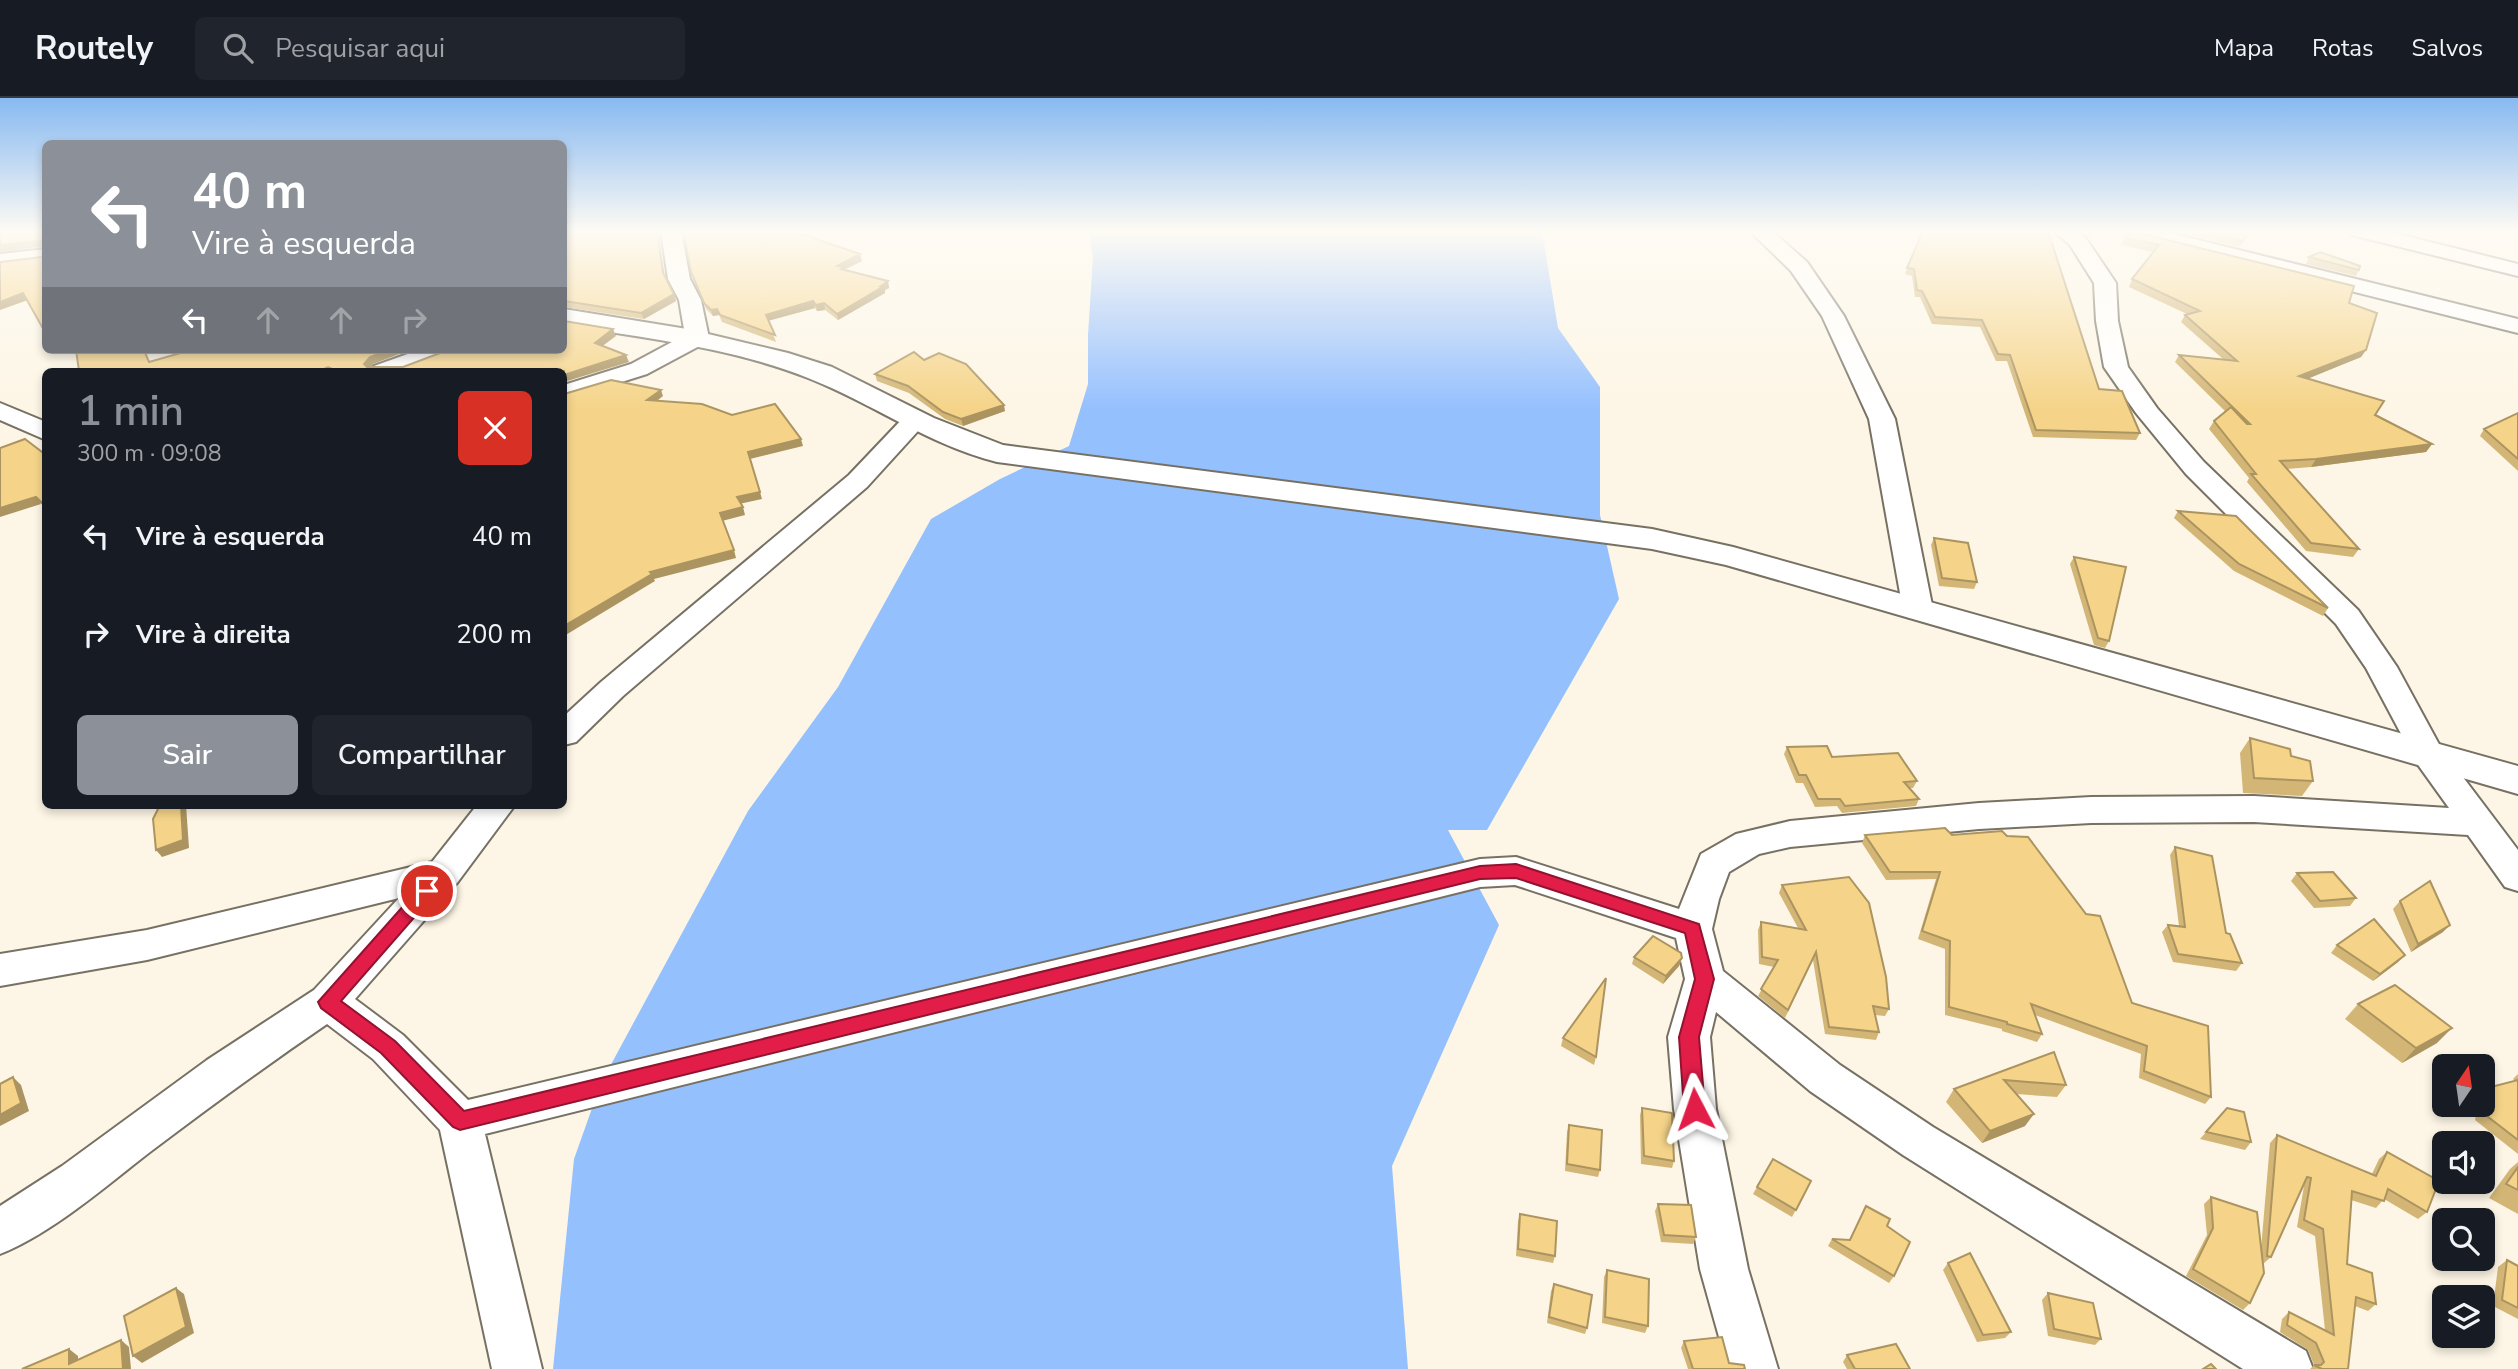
<!DOCTYPE html>
<html lang="pt">
<head>
<meta charset="utf-8">
<style>
  body { margin:0; font-family:"Nunito Sans",sans-serif; background:#20242c; color:#f1f3f6; height:100vh; display:flex; flex-direction:column; font-size:26px; white-space:nowrap }
  * { box-sizing:border-box; margin:0 }
  p { font-size:23px; color:#9ea1a6 }
  .icon { flex:none; width:38px; height:38px; fill:none; stroke:currentColor; stroke-width:2; stroke-linecap:round; stroke-linejoin:round }
  .map { position:relative; flex:1; overflow:hidden }
  .drawer { position:absolute; left:42px; top:270px; width:525px; height:441px; display:flex; flex-direction:column; background:#171b24; border-radius:10px; box-shadow:0 4px 10px #0003 }
  .drawer>* { flex:none }
  .hud { position:absolute; left:42px; top:42px; width:525px; height:214px; border-radius:10px; box-shadow:0 4px 10px #0003; background:#8c9099; color:#fff; overflow:hidden }
  .needle { width:46px; rotate:13deg }
  .controls { position:absolute; left:2432px; top:956px; display:grid; gap:14px }
  .controls a { display:grid; place-items:center; width:63px; height:63px; border-radius:10px; background:#171b24; box-shadow:0 4px 10px #0003; font-size:35px }
  .pin { position:absolute; display:grid; place-items:center; width:60px; height:60px; color:#fff; margin:-30px; border:4px solid #fff; border-radius:50%; box-shadow:0 2px 7px #0007 }
  .me { position:absolute; width:77px; margin:-38px; rotate:356deg; stroke-linejoin:round; filter:drop-shadow(0 0 5px #0008) }
  .turn { display:flex; align-items:center; gap:24px; height:147px; padding:0 35px; font-size:32px }
  .turn .icon { width:91px; height:91px; stroke-width:2.5 }
  .turn b { display:block; font-size:49px; line-height:60px }
  .lanes { display:flex; align-items:center; height:66px; padding:0 35px; background:#0003; justify-content:center; gap:35px; direction:ltr }
  .lanes .off { opacity:.35 }
  .round { display:grid; place-items:center; flex:none; width:74px; height:74px; border-radius:10px; background:#20242c }
  .head { display:flex; align-items:center; justify-content:space-between; height:119px; padding:0 35px }
  h1 { font-size:42px; font-weight:600; line-height:52px; color:#8c9099 }
  .button { display:flex; gap:14px; margin-top:auto; padding:14px 35px }
  .button a { flex:1; height:80px; border-radius:10px; background:#8c9099; color:#fff; font-size:28px; font-weight:600; line-height:80px; text-align:center }
  .button a+a { background:#20242c; color:#f1f3f6 }
  ul { padding:0; list-style:none }
  li { display:flex; align-items:center; gap:21px; height:98px; padding:0 35px }
  li div { flex:1 }
  li b { display:block; font-size:26px }
  li em { font-style:normal }
  header { display:flex; align-items:center; gap:42px; box-sizing:border-box; height:98px; padding:0 35px; background:#171b24; border-bottom:2px solid #363941 }
  header strong { font-size:33px }
  nav { display:flex; gap:38px; margin-inline-start:auto; font-size:24px }
  .search { width:490px; height:63px; background:#20242c; display:flex; align-items:center; gap:18px; box-sizing:border-box; padding:0 24px; border-radius:10px; color:#9ea1a6; font-size:26px }
  .map>svg:first-child { display:block }
  .water { fill:#95c0fe }
  .lines { fill:none; stroke-linecap:round; stroke-linejoin:round }
  .minor-casing { stroke:#777164; stroke-width:4 }
  .tertiary-casing { stroke:#777164; stroke-width:4 }
  .minor { fill:#fff; fill-rule:evenodd }
  .tertiary { fill:#fff; fill-rule:evenodd }
  .wall { fill:#d3b676 }
  .shaded-wall { fill:#ac9460 }
  .building { fill:#f5d489; stroke:#ac9460; stroke-width:2 }
  .route { fill:#e11d48; stroke:#92132f; stroke-width:2 }
</style>
</head>
<body>
<header>
<strong>Routely</strong>
<div class="search"><svg class="icon" aria-label="search" viewBox="0 0 24 24"><circle cx="10" cy="10" r="6"/><path d="M15 15l6 6"/></svg>Pesquisar aqui</div>
<nav><a>Mapa</a><a>Rotas</a><a>Salvos</a></nav>
</header>
<div class="map">
<svg width="2518" height="1271" viewBox="0 0 2518 1271">
  <rect width="100%" height="100%" fill="#fdf6e6"/>
  <path class="water" d="M1088,133H1542L1558,230L1600,289V417L1619,501L1487,732H1448L1499,827L1392,1068L1408,1271H553L574,1061L601,985L748,713L838,589L931,421L1000,381L1069,348L1088,286V237L1093,159Z"/>
  <g class="lines">
    <g class="minor-casing">
      <g id="minor">
        <path d="M661,133H681L690,181L701,202L709,240L705,245L647,276L564,302V287L631,266L685,237L679,202L668,181Z"/>
        <path d="M1750,133H1772L1807,164L1844,218L1895,321L1933,512L1929,519L1918,521L1907,519L1903,512L1869,321L1822,218L1791,173Z"/>
        <path d="M2053,133H2077L2085,139L2116,185L2118,223L2128,269L2157,310L2204,364L2358,512L2397,569L2441,650L2518,752V793L2505,789L2468,737L2254,724L2091,725L1979,731L1790,749L1759,756L1729,774L1719,801L1712,831L1723,873L1840,967L1933,1029L2306,1253L2313,1271H2243L1903,1057L1810,993L1716,914L1710,939L1716,1011L1748,1171L1778,1271H1728L1700,1171L1674,1011L1668,939L1685,881L1676,840L1515,787L1480,789L485,1036L542,1271H492L440,1032L373,961L327,926C267,967 208,1010 150,1054C106,1088 51,1136 0,1156V1108L62,1068L207,962L314,892L399,800L147,862L0,888V856L147,832L432,764L477,707H515L457,785L355,901L403,937L468,1002L1480,761L1516,759L1679,811L1701,756L1736,736L1790,723L1979,705L2091,699L2254,698L2449,710L2416,664L2366,570L2336,526L2186,376L2136,315L2104,269L2096,223L2094,185L2070,147Z"/>
        <path d="M2125,133H2162L2518,221V235L2128,137Z"/>
        <path d="M2349,133H2386L2518,166V178L2352,137Z"/>
        <path d="M46,151V163L0,168V156Z"/>
        <path d="M419,252H454L450,257L405,273H370L374,268Z"/>
        <path d="M0,305L46,324V342L0,322Z"/>
        <path d="M915,314L924,317L928,322L867,389L623,598L576,644L564,647V618L601,584L849,377L906,317Z"/>
      </g>
    </g>
    <g class="tertiary-casing">
      <path id="tertiary" d="M564,211L687,231L788,255L832,269L934,320L1003,347L1652,431L1733,449L2518,668V696L1726,467L1652,451L997,364C929,347 872,305 808,280C730,249 645,240 564,227Z"/>
    </g>
    <use href="#minor" class="minor"/>
    <use href="#tertiary" class="tertiary"/>
  </g>
  <g class="wall">
    <path d="M564,133H658L665,178L674,196L676,203L644,221L564,209Z"/>
    <path d="M1915,133H2023L2099,291L2140,335L2136,342L2033,339L2007,263H1996L1980,229L1932,226L1920,199H1915L1912,178L1905,176L1919,144Z"/>
    <path d="M2131,133L2349,205L2366,252L2361,259L2308,280L2432,346L2426,354L2311,369L2287,371L2359,451L2353,459L2306,453L2247,384L2249,380L2209,331L2214,323L2225,313L2175,264L2179,257L2223,261L2181,224L2185,217L2187,216L2129,189L2132,181L2153,154L2121,147L2124,140Z"/>
    <path d="M2175,133H2230L2247,138L2244,144L2239,149Z"/>
    <path d="M2309,159L2359,172L2356,178L2306,166Z"/>
    <path d="M862,163L845,172L888,183L889,190L885,192V195L838,222L825,212L817,213L815,210L768,223L776,244L722,224L719,217L713,218L706,211L691,174Z"/>
    <path d="M924,262L1005,313L963,328L945,321L909,295L877,283L875,276Z"/>
    <path d="M2518,315V373L2480,338L2484,331Z"/>
    <path d="M2178,413L2328,510L2323,518L2234,473L2174,420Z"/>
    <path d="M1934,440L1977,484L1974,491L1939,488L1931,447Z"/>
    <path d="M2074,459L2109,543L2105,550L2094,547L2070,466Z"/>
    <path d="M2250,640L2291,658L2313,683L2302,698L2243,695L2240,655Z"/>
    <path d="M1787,649L1832,659L1917,683L1913,690H1910L1919,701L1916,708L1842,715L1837,708L1815,709L1803,685H1796L1784,656Z"/>
    <path d="M1865,737H1952L2132,905L2211,999L2205,1006L2139,980L2141,956L2035,917L2042,936L2037,944L2002,933V931L1945,917V851L1918,841L1936,781L1886,782L1862,745Z"/>
    <path d="M2175,749L2242,865L2236,873L2173,864L2162,834L2168,827L2179,828L2170,757Z"/>
    <path d="M2297,775L2356,800L2350,808L2314,810L2291,783Z"/>
    <path d="M1782,787L1889,911L1885,918L1875,917L1879,934L1876,942L1825,936L1813,862L1785,920L1758,898L1774,869L1759,866L1758,832L1761,824L1798,830L1779,795Z"/>
    <path d="M2400,803L2443,834L2411,854L2393,811Z"/>
    <path d="M2337,847L2398,864L2373,883L2331,855Z"/>
    <path d="M1634,859L1682,860L1679,868L1663,886L1632,866Z"/>
    <path d="M2358,906L2437,945L2402,965L2345,921Z"/>
    <path d="M1563,940L1596,959L1594,967L1561,948Z"/>
    <path d="M2054,954L2066,987L2057,999L2016,996L2025,1028L1982,1045L1946,1004L1954,991Z"/>
    <path d="M2518,976V1056L2475,1022L2478,1006H2483V994L2487,990L2515,983L2513,981Z"/>
    <path d="M1642,1010L1674,1063L1672,1070L1641,1066L1640,1017Z"/>
    <path d="M2227,1010L2251,1044L2245,1052L2200,1041Z"/>
    <path d="M1569,1027L1600,1072L1598,1079L1565,1073L1567,1034Z"/>
    <path d="M2277,1037L2372,1076L2379,1061L2387,1054L2427,1114L2418,1121L2384,1101L2376,1110L2351,1102L2347,1166L2376,1206L2368,1213L2355,1208L2348,1271H2310L2314,1267L2308,1252L2280,1234L2282,1221L2289,1214L2325,1232L2315,1138L2297,1129L2304,1088L2271,1159L2263,1166L2250,1205L2243,1212L2186,1178L2207,1137L2204,1106L2211,1099L2261,1151L2270,1045Z"/>
    <path d="M2518,1064V1116L2489,1100L2510,1071Z"/>
    <path d="M1811,1083L1792,1119L1753,1096L1757,1089Z"/>
    <path d="M1658,1106L1696,1139L1693,1146L1661,1144L1655,1113Z"/>
    <path d="M1866,1108L1887,1128L1894,1178L1889,1185L1828,1148L1832,1141L1849,1142Z"/>
    <path d="M1520,1116L1555,1158L1553,1165L1516,1158L1518,1123Z"/>
    <path d="M2507,1162L2518,1168V1221L2493,1208L2498,1169Z"/>
    <path d="M1948,1165L2011,1234L2005,1240L1977,1244L1943,1172Z"/>
    <path d="M1607,1172L1648,1228L1645,1235L1602,1225L1604,1179Z"/>
    <path d="M1554,1186L1587,1230L1585,1236L1547,1225L1551,1193Z"/>
    <path d="M2048,1195L2101,1241L2095,1247L2048,1238L2042,1202Z"/>
    <path d="M1684,1243L1729,1265L1745,1271H1688L1681,1250Z"/>
    <path d="M1847,1257L1910,1271H1847L1843,1264Z"/>
  </g>
  <g class="shaded-wall">
    <path d="M657,133H658L665,181L663,175Z"/>
    <path d="M42,142L46,148L0,154V147Z"/>
    <path d="M860,156L862,163L844,171L845,176L837,168Z"/>
    <path d="M888,183L889,190L885,192V195L838,222L837,216Z"/>
    <path d="M23,195L28,202L0,212V204Z"/>
    <path d="M674,196L676,203L644,221L641,215Z"/>
    <path d="M813,203L815,210L767,223L766,217Z"/>
    <path d="M824,205L825,212L817,213L816,207Z"/>
    <path d="M717,211L719,217L713,218L711,212Z"/>
    <path d="M613,231L616,238L597,252L595,245Z"/>
    <path d="M389,252H397L399,256L373,266L368,273L364,266L370,259Z"/>
    <path d="M2366,252L2361,259L2295,286L2299,278Z"/>
    <path d="M626,257L629,264L564,284V277Z"/>
    <path d="M328,269L330,273H320Z"/>
    <path d="M661,292L663,298L649,309L647,302Z"/>
    <path d="M1004,307L1005,313L963,328L961,321Z"/>
    <path d="M801,341L803,348L750,361L748,354Z"/>
    <path d="M2432,346L2426,354L2311,369L2316,361Z"/>
    <path d="M760,394L762,401L739,406L737,399Z"/>
    <path d="M36,399L41,406L0,419V410Z"/>
    <path d="M743,409L745,417L722,423L720,415Z"/>
    <path d="M734,452L736,460L654,481L655,483L564,538V528L650,474Z"/>
    <path d="M181,707H186L189,750L162,759L156,752Z"/>
    <path d="M2450,827L2443,834L2411,854L2418,846Z"/>
    <path d="M2405,857L2398,864L2373,883L2380,876Z"/>
    <path d="M1682,860L1679,868L1663,886L1666,878Z"/>
    <path d="M2452,930L2437,945L2402,965L2416,950Z"/>
    <path d="M13,979L21,987L29,1013L0,1028V1017Z"/>
    <path d="M2034,1016L2025,1028L1982,1045L1990,1033Z"/>
    <path d="M176,1190L184,1196L194,1235L142,1265L133,1258Z"/>
    <path d="M121,1242L129,1249L131,1271H123Z"/>
    <path d="M69,1251L78,1258V1271L69,1266Z"/>
  </g>
  <g class="building">
    <path d="M0,133H46V236L23,195L0,204V164L42,159L45,157V145L42,142L0,147Z"/>
    <path d="M564,133H657L663,175L674,196L641,215L564,203Z"/>
    <path d="M683,133H792L860,156L837,168L844,169L841,171L888,183L881,188H884L837,216L824,205L816,207L813,203L766,217L775,237L720,217L717,211L711,212L704,205L691,174Z"/>
    <path d="M1920,133H2023L2025,135L2048,133L2099,291L2122,293L2140,335L2036,332L2010,257L1998,256L1982,222L1935,219L1922,193L1917,192L1914,171L1907,170L1921,138Z"/>
    <path d="M2131,133L2354,188L2349,205L2377,215L2366,252L2299,278L2384,303L2375,317L2432,346L2316,361L2280,363L2359,451L2311,445L2251,376H2256L2214,323L2231,309L2247,326H2250L2179,257L2237,263L2185,217L2200,213L2132,181L2159,147L2124,140Z"/>
    <path d="M2203,133H2230L2247,138L2242,143Z"/>
    <path d="M2320,154L2360,168L2359,172L2309,159Z"/>
    <path d="M564,223L613,231L595,245L626,257L564,277V273H337L328,269L320,273H79L76,252H144L149,264L191,252H389L370,259L364,266L367,269H403L448,252H564Z"/>
    <path d="M914,254L924,262L939,255L966,266L1004,307L961,321L943,314L908,288L875,276Z"/>
    <path d="M611,282L661,292L647,302L702,306L732,317L775,306L801,341L748,354L760,394L737,399L743,409L720,415L734,452L650,474L652,476L564,528V296Z"/>
    <path d="M2518,315V361L2484,331Z"/>
    <path d="M25,341L46,357V409L36,399L0,410V350Z"/>
    <path d="M2178,413L2236,418L2328,510L2239,466Z"/>
    <path d="M1934,440L1968,445L1977,484L1942,480Z"/>
    <path d="M2074,459L2126,469L2109,543L2098,540Z"/>
    <path d="M2250,640L2290,651L2291,658L2310,663L2313,683L2254,680Z"/>
    <path d="M1827,648L1832,659L1898,655L1917,683L1904,684L1919,701L1845,708L1840,701H1818L1806,677H1799L1787,649Z"/>
    <path d="M160,707H181L183,742L156,752L153,721Z"/>
    <path d="M1945,730L1952,737L2002,733L2007,738L2028,739L2086,816L2100,818L2132,905L2208,928L2211,999L2144,973L2147,948L2031,906L2042,936L2007,926V924L1949,909L1950,843L1922,833L1940,774H1890L1865,737Z"/>
    <path d="M2175,749L2212,758L2226,835L2230,836L2242,865L2178,856L2168,827L2185,829Z"/>
    <path d="M2333,774L2356,800L2320,803L2297,775Z"/>
    <path d="M1849,779L1869,805L1886,879L1889,911L1873,908L1879,934L1829,929L1816,854L1788,912L1761,891L1778,862L1762,859L1761,824L1806,832L1782,787Z"/>
    <path d="M2430,783L2450,827L2418,846L2400,803Z"/>
    <path d="M2374,821L2405,857L2380,876L2337,847Z"/>
    <path d="M1653,838L1681,855L1682,860L1666,878L1634,859Z"/>
    <path d="M1606,880L1599,934L1596,959L1563,940Z"/>
    <path d="M2395,887L2452,930L2416,950L2358,906Z"/>
    <path d="M2054,954L2066,987L2004,982L2034,1016L1990,1033L1954,991Z"/>
    <path d="M13,979L21,1005L0,1017V986Z"/>
    <path d="M2518,982V1042L2483,1015L2487,990Z"/>
    <path d="M1642,1010L1672,1015L1674,1063L1644,1058Z"/>
    <path d="M2227,1010L2244,1014L2251,1044L2206,1034Z"/>
    <path d="M1569,1027L1602,1032L1600,1072L1567,1066Z"/>
    <path d="M2277,1037L2376,1078L2387,1054L2439,1083L2427,1114L2388,1091L2384,1103L2352,1093L2347,1166L2372,1175L2376,1206L2356,1199L2348,1271H2322L2314,1267H2321L2324,1264L2316,1245L2287,1227L2289,1214L2334,1237L2323,1131L2304,1122L2311,1080L2307,1079L2271,1159L2267,1158Z"/>
    <path d="M1773,1061L1811,1083L1796,1112L1757,1089Z"/>
    <path d="M2518,1069V1092L2506,1086Z"/>
    <path d="M2211,1099L2257,1114L2264,1175L2250,1205L2193,1171L2213,1130Z"/>
    <path d="M1658,1106L1691,1107L1696,1139L1664,1137Z"/>
    <path d="M1866,1108L1890,1121L1887,1128L1910,1144L1894,1178L1832,1141L1850,1142Z"/>
    <path d="M1520,1116L1557,1123L1555,1158L1518,1151Z"/>
    <path d="M1970,1155L2011,1234L1983,1237L1948,1165Z"/>
    <path d="M2507,1162L2518,1168V1210L2502,1202Z"/>
    <path d="M1607,1172L1649,1181L1648,1228L1605,1219Z"/>
    <path d="M1554,1186L1592,1197L1587,1230L1549,1219Z"/>
    <path d="M176,1190L186,1229L133,1258L124,1218Z"/>
    <path d="M2048,1195L2093,1205L2101,1241L2054,1231Z"/>
    <path d="M1722,1239L1729,1265L1744,1267L1745,1271H1693L1684,1243Z"/>
    <path d="M121,1242L123,1271H22L69,1251V1266Z"/>
    <path d="M1896,1246L1910,1271H1855L1847,1257Z"/>
    <path d="M2211,1266L2216,1271H2203Z"/>
  </g>
  <linearGradient id="sky" x2="0" y2="1"><stop stop-color="#87b9f1"/><stop offset="0.43" stop-color="#fefbf4"/><stop offset="1" stop-color="#fefbf4" stop-opacity="0"/></linearGradient>
  <rect width="2518" height="311" fill="url(#sky)"/>
  <path class="route" d="M1516,766L1699,826L1714,881L1699,939L1705,1011L1702,1017L1695,1020L1687,1017L1684,1011L1679,939L1695,881L1685,835L1516,780L1480,781L460,1032L453,1029L381,955L321,910L318,904L421,788H433L436,793L433,798L341,903L395,943L464,1013L1480,768Z"/>
</svg>
<div class="controls">
<a><svg class="needle" viewBox="-14 -14 28 28"><path d="M0-13l5 13h-10z" fill="#e53935"/><path d="M0 13l5-13h-10z" fill="#9ea1a6"/></svg></a>
<a><svg class="icon" aria-label="sound" viewBox="0 0 24 24"><path d="M4 9h4l5-4v14l-5-4H4zM17 9q2 3 0 6"/></svg></a>
<a><svg class="icon" aria-label="search" viewBox="0 0 24 24"><circle cx="10" cy="10" r="6"/><path d="M15 15l6 6"/></svg></a>
<a><svg class="icon" aria-label="layers" viewBox="0 0 24 24"><path d="M12 4l9 5-9 5-9-5zM3 14l9 5 9-5"/></svg></a>
</div>
<div class="pin" style="left:427px;top:793px;background:#d93025"><svg class="icon" aria-label="arrive" viewBox="0 0 24 24"><path d="M6 21V4h12l-3 4 3 4H6"/></svg></div>
<svg class="me" style="left:1695px;top:1011px" viewBox="-20 -20 40 40"><path d="M0-17L14 15 0 8-14 15z" fill="#e11d48" stroke="#fff" stroke-width="4"/></svg>
<div class="hud">
<div class="turn"><svg class="icon" aria-label="left" viewBox="0 0 24 24"><path d="M17 20v-9H6M10 6l-5 5 5 5"/></svg><div><b>40 m</b>Vire à esquerda</div></div>
<div class="lanes"><svg class="icon" aria-label="left" viewBox="0 0 24 24"><path d="M17 20v-9H6M10 6l-5 5 5 5"/></svg><svg class="icon off" aria-label="ahead" viewBox="0 0 24 24"><path d="M12 20V5M6 11l6-6 6 6"/></svg><svg class="icon off" aria-label="ahead" viewBox="0 0 24 24"><path d="M12 20V5M6 11l6-6 6 6"/></svg><svg class="icon off" aria-label="right" viewBox="0 0 24 24"><path d="M7 20v-9h11M14 6l5 5-5 5"/></svg></div>
</div>
<section class="drawer">
<div class="head"><div><h1>1 min</h1><p>300 m · 09:08</p></div><a class="round" style="background:#d93025;color:#fff"><svg class="icon" aria-label="close" viewBox="0 0 24 24"><path d="M6 6l12 12M18 6L6 18"/></svg></a></div>
<ul>
<li><svg class="icon" aria-label="left" viewBox="0 0 24 24"><path d="M17 20v-9H6M10 6l-5 5 5 5"/></svg><div><b>Vire à esquerda</b></div><em>40 m</em></li>
<li><svg class="icon" aria-label="right" viewBox="0 0 24 24"><path d="M7 20v-9h11M14 6l5 5-5 5"/></svg><div><b>Vire à direita</b></div><em>200 m</em></li>
</ul>
<div class="button"><a>Sair</a><a>Compartilhar</a></div>
</section>
</div>
</body>
</html>
